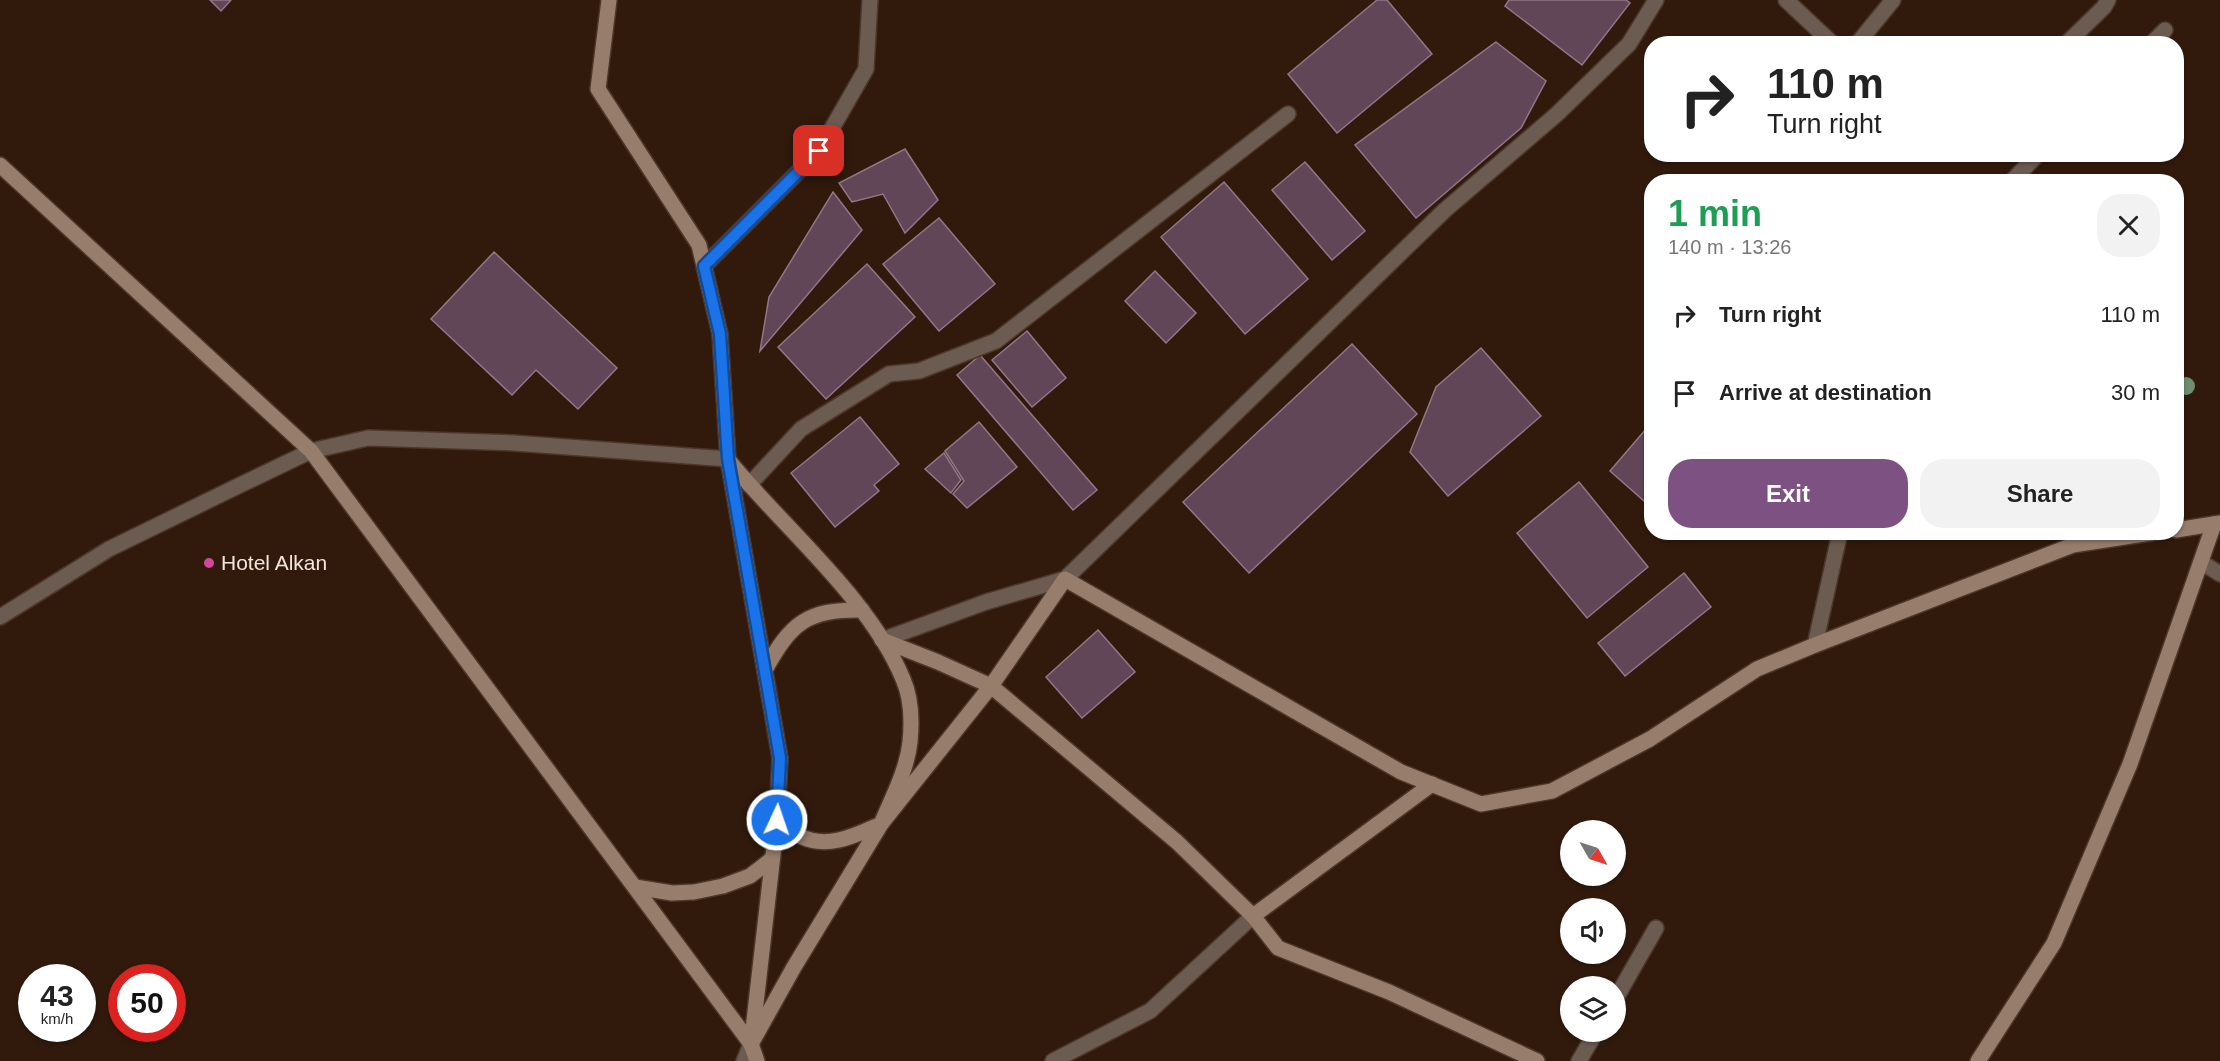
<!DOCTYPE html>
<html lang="en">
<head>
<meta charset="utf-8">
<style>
  body { margin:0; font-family:Arial,sans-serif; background:#f2f2f2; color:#222; height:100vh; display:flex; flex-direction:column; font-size:22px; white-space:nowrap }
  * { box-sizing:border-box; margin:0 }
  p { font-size:20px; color:#767676 }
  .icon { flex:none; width:33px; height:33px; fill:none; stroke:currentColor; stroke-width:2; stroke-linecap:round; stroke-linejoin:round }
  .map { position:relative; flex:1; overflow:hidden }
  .details { position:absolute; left:1644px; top:174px; width:540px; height:366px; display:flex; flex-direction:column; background:#fff; border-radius:24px; box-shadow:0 2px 4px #0004 }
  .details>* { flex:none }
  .banner { position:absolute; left:1644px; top:36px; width:540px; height:126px; border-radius:24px; box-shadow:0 2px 4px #0004; background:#fff; color:#222; overflow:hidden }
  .needle { width:39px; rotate:129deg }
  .buttons { position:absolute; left:1560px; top:820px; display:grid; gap:12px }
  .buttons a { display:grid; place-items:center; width:66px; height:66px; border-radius:50%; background:#fff; box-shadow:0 2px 4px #0004; font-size:30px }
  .speed { position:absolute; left:18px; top:964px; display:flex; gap:12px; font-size:30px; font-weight:700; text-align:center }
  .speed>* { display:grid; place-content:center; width:78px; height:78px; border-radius:50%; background:#fff; box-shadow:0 2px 4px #0004; line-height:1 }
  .speed small { font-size:15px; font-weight:400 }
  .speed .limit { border:9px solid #d22; background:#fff; color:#111 }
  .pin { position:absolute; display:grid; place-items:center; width:51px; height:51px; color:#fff; margin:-26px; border-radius:12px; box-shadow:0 3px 9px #0006 }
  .me { position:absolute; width:66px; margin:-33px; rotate:3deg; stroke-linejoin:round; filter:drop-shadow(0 0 4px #0008) }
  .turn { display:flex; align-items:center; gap:21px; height:126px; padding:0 24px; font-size:27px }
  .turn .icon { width:78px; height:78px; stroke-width:2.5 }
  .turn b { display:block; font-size:42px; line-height:51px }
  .round { display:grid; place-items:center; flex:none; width:63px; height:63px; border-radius:24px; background:#f2f2f2 }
  .summary { display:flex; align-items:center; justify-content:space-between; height:102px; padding:0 24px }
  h1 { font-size:36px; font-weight:800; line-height:45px; color:#1e9e55 }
  .button { display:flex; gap:12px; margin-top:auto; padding:12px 24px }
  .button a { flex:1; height:69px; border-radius:24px; background:#7d5283; color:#fff; font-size:24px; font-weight:800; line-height:69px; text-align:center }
  .button a+a { background:#f2f2f2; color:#222 }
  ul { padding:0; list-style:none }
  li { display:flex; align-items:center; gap:18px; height:78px; padding:0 24px }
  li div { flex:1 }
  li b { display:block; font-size:22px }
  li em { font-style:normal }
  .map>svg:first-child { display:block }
  .building { fill:#604656; stroke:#937688; stroke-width:1.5 }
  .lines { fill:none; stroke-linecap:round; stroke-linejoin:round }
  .street-casing { stroke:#4c3629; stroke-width:18 }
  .secondary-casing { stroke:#4c3629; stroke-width:18 }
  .street { stroke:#6c5b51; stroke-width:15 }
  .secondary { stroke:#977d6c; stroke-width:15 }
  .tree { fill:#708d71 }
  .route-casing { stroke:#114b97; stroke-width:15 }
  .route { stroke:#1a73e8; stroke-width:10 }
  .hotel-dot { fill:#d1479c; stroke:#311a0c; stroke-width:2 }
  .labels { text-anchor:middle; stroke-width:4.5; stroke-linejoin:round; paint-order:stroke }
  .poi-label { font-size:21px; fill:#f4e4db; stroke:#311a0c; text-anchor:start }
</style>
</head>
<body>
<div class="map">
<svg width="2220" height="1061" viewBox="0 0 2220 1061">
  <rect width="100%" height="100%" fill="#311a0c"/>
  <g class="building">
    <path d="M210,0H231L221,11Z"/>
    <path d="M1377,0H1387L1432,54L1337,133L1288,74Z"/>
    <path d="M1509,0H1626L1630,3L1582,65L1505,6Z"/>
    <path d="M1496,42L1546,81L1521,128L1416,218L1355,145Z"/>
    <path d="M905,149L938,200L905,233L883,194L852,202L839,183Z"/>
    <path d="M1305,162L1365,231L1332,260L1272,190Z"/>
    <path d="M1224,182L1308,279L1245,334L1161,237Z"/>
    <path d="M833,192L862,230L760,351L769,297Z"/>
    <path d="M939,218L995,284L939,331L883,264Z"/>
    <path d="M494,252L617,368L578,409L536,370L512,395L431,319Z"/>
    <path d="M867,264L915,317L826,399L778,347Z"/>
    <path d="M1155,271L1196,313L1166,343L1125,301Z"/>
    <path d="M1027,331L1066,378L1032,407L992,360Z"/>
    <path d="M1352,344L1417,414L1249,573L1183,502Z"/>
    <path d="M1481,348L1541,416L1448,496L1410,452L1436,387Z"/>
    <path d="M980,355L1097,490L1073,510L957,375Z"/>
    <path d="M860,417L899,464L874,485L879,491L835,527L791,473Z"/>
    <path d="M979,422L1017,467L967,508L953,494L964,481L945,451Z"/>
    <path d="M1652,422V508L1610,471Z"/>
    <path d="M944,453L961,480L951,493L925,469Z"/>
    <path d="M1579,482L1648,567L1587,618L1517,533Z"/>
    <path d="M1684,573L1711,607L1625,676L1598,643Z"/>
    <path d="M1098,630L1135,672L1082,718L1046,677Z"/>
  </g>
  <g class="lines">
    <g class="street-casing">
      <g id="street">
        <path d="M1786,0L1833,44"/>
        <path d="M1857,44L1893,0"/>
        <path d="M2066,44L2104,7L2108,0"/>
        <path d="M2151,44L2165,30"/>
        <path d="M2011,182L2038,154"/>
        <path d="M704,266L819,151L866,69L870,0"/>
        <path d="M749,485L801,429L889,374L919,371L996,341L1288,114"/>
        <path d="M2201,562L2220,574"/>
        <path d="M0,617L109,549L238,486L311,451L368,438L514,443L728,459"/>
        <path d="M882,640L986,602L1065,579L1445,210L1557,114L1629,44L1656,0"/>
        <path d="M1815,645L1840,532"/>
        <path d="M1616,998L1656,928"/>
        <path d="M744,1061L751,1044"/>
        <path d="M1053,1061L1150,1011L1253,916"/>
        <path d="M1579,1061L1596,1032"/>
      </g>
    </g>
    <g class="secondary-casing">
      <g id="secondary">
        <path d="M609,0L598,89L699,245L720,334L728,459L780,758L777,820L752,1038"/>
        <path d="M0,165L311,451L751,1044L757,1061"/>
        <path d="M730,462C785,529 870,599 903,679C911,697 912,722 910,742C907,770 892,798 881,824C856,835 828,850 800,836C792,832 785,825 777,820"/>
        <path d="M2176,530L2220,523"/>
        <path d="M882,640L938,662L991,686L1177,842L1253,916L1278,948L1389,992L1537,1061"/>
        <path d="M765,670C791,623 807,609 862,610"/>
        <path d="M635,887L672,893L694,892L723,886L750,876L772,859"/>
        <path d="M1253,916L1432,784"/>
        <path d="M751,1044L794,967L881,824L991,686L1065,579L1401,772L1481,804L1552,791L1650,739L1757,669L1815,645L2073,545L2157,532"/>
        <path d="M1978,1061L2054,943L2130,764L2214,524"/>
      </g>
    </g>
    <use href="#street" class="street"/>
    <use href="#secondary" class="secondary"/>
  </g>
  <circle class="tree" cx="2186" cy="386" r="9"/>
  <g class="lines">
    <g class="route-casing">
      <path id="route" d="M777,820L780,758L728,459L720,334L704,266L819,151"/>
    </g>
    <use href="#route" class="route"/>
  </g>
  <circle class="hotel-dot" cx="209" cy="563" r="6"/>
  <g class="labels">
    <g class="poi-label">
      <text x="221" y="570">Hotel Alkan</text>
    </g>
  </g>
</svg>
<div class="buttons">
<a><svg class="needle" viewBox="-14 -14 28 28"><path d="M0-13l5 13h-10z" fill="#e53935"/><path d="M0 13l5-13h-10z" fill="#767676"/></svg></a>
<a><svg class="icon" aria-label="sound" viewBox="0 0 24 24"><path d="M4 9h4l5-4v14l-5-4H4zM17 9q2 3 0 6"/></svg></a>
<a><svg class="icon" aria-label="layers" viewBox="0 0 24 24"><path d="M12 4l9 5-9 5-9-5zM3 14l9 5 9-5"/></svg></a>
</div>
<div class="speed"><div>43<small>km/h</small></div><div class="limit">50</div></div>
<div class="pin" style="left:819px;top:151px;background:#d93025"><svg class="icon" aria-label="arrive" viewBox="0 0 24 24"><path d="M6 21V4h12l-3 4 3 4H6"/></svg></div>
<svg class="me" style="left:777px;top:820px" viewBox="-20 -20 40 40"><circle r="17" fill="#1a73e8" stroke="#fff" stroke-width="3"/><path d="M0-11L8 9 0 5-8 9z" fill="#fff"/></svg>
<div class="banner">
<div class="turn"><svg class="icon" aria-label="right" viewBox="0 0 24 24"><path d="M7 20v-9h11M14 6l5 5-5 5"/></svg><div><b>110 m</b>Turn right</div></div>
</div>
<section class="details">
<div class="summary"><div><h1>1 min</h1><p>140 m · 13:26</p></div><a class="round"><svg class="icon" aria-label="close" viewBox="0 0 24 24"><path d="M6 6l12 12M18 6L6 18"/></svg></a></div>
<ul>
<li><svg class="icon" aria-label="right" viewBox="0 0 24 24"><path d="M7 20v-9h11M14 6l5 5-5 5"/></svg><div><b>Turn right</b></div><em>110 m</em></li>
<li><svg class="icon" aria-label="arrive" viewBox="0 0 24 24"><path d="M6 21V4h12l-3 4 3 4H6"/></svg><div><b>Arrive at destination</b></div><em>30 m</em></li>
</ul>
<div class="button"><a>Exit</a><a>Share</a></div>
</section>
</div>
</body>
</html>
